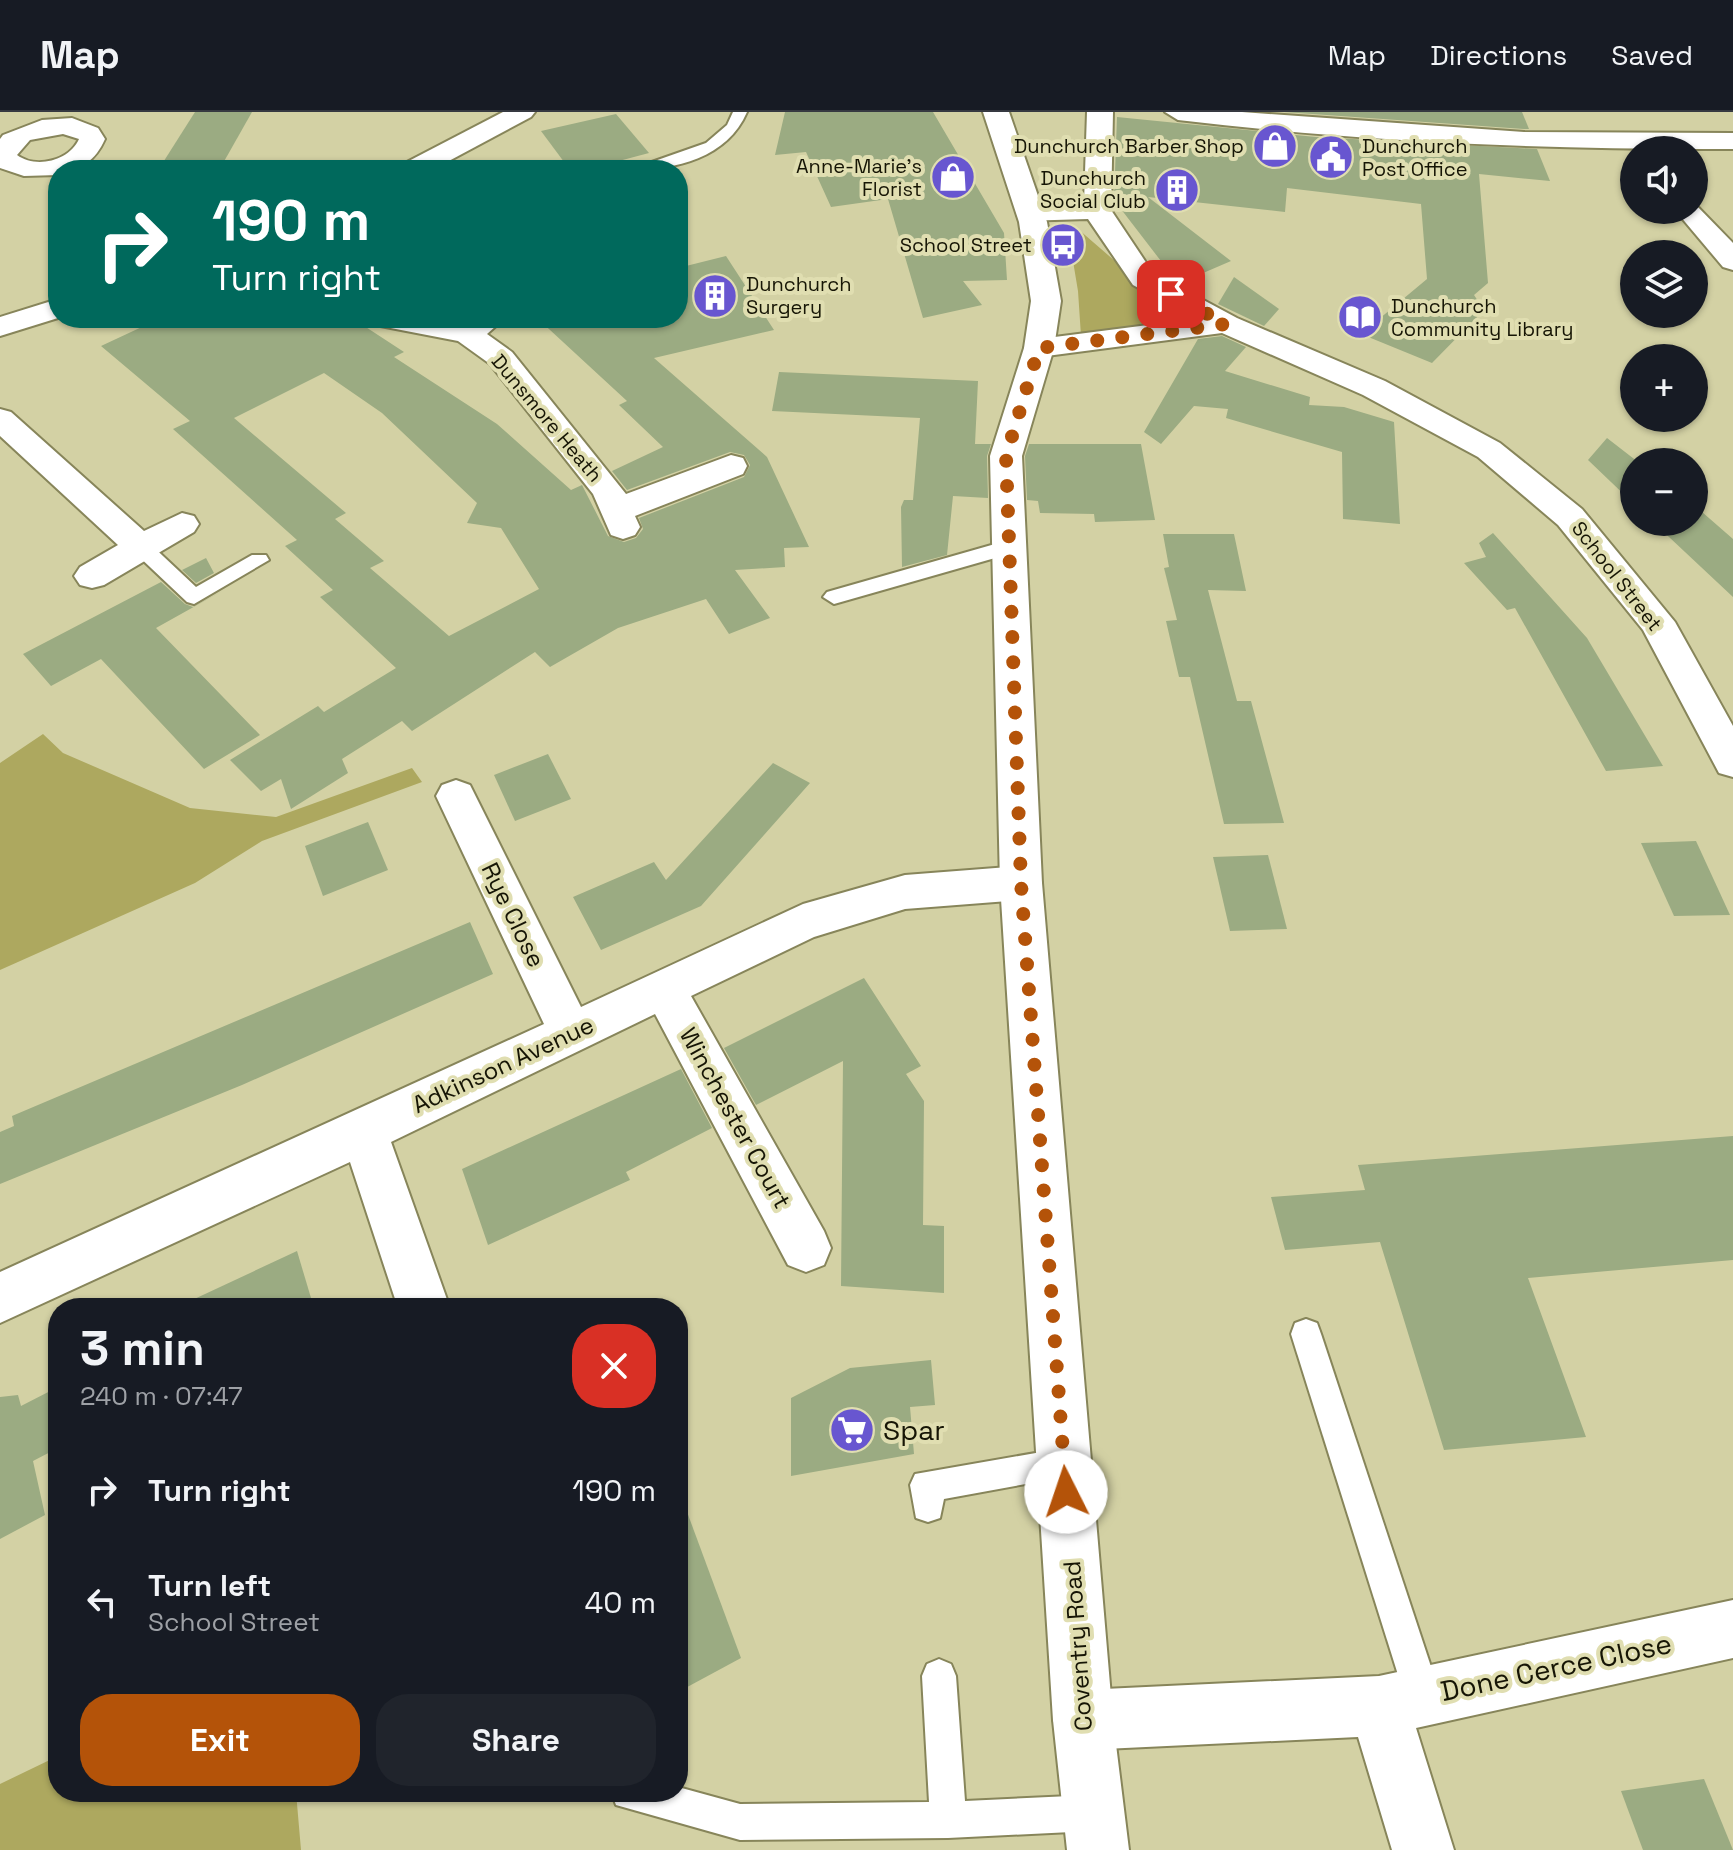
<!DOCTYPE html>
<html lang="en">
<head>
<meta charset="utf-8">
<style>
  body { margin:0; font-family:"Space Grotesk",sans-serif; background:#20242c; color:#f1f3f6; height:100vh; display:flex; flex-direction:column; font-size:30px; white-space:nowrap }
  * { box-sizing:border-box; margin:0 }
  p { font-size:26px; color:#9ea1a6 }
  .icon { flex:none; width:44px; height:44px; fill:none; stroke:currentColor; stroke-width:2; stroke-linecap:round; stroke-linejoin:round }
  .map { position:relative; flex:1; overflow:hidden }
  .side { position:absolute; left:48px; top:1186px; width:640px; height:504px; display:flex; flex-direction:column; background:#171b24; border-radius:32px; box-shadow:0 2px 6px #0004 }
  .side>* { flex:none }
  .hud { position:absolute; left:48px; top:48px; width:640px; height:168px; border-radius:32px; box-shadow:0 2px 6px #0004; background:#00695c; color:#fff; overflow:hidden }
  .fabs { position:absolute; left:1620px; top:24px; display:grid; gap:16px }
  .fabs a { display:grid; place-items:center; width:88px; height:88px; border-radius:50%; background:#171b24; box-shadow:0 2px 6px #0004; font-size:40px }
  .pin { position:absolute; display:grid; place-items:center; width:68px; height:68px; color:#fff; margin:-34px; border-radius:16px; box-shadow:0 4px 12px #0006 }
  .me { position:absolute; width:88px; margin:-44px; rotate:356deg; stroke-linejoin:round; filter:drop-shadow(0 0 6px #0008) }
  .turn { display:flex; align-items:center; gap:28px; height:168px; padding:0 32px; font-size:36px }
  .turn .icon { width:104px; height:104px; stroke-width:2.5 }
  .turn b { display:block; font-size:56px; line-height:68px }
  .round { display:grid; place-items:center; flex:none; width:84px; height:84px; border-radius:32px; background:#20242c }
  .overview { display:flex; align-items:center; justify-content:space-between; height:136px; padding:0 32px }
  h1 { font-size:48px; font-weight:700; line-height:60px }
  .primary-button { display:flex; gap:16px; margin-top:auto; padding:16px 32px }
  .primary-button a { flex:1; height:92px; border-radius:32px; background:#b45309; color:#fff; font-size:32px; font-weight:700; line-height:92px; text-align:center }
  .primary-button a+a { background:#20242c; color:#f1f3f6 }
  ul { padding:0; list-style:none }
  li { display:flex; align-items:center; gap:24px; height:112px; padding:0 32px }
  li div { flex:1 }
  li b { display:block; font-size:30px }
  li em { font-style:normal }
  header { display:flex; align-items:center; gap:48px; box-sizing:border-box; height:112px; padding:0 40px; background:#171b24; border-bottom:2px solid #363941 }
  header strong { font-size:38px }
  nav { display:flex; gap:44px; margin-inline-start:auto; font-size:28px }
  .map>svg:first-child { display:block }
  .green { fill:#ada85f }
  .building { fill:#9bab82; fill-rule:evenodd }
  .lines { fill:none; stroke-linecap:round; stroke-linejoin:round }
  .service-casing { stroke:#87855a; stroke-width:4 }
  .minor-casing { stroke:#87855a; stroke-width:4 }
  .secondary-casing { stroke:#87855a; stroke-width:4 }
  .primary-casing { stroke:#87855a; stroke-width:4 }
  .service { fill:#fff; fill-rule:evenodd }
  .minor { fill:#fff; fill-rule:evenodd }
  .secondary { fill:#fff; fill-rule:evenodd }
  .primary { fill:#fff; fill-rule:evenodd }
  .route { stroke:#b45309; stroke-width:14; stroke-dasharray:0 25.2 }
  .labels { text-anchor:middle; stroke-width:8; stroke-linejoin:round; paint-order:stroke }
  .far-poi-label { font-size:20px; fill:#161505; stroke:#e0deb1; text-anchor:end }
  .far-street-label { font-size:20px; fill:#161505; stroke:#e0deb1 }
  .street-label { font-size:24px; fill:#161505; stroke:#e0deb1 }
  .near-poi-label { font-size:28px; fill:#161505; stroke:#e0deb1; text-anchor:start }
  .near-street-label { font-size:28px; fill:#161505; stroke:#e0deb1 }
</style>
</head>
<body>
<header>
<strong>Map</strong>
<nav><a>Map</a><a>Directions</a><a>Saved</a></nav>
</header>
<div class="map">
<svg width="1733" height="1738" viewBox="0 0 1733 1738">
  <rect width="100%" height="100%" fill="#d3d1a4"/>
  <g class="green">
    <path d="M1078,117L1138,169L1211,210L1081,224L1078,179L1069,125Z"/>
    <path d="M43,622L63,641L190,696L276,705L412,656L422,670L262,729L195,771L0,858V651Z"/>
    <path d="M58,1644V1680H296L301,1738H0V1672Z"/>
  </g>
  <g class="building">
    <path d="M195,0H252L222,53L162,52Z"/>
    <path d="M785,0H933L1004,121L1007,168L963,169L982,193L923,206L888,87L831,95L806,40L775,43Z"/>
    <path d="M1284,0H1522L1529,17H1524Z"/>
    <path d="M616,2L649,41L585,58H570L541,19Z"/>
    <path d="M1117,5L1316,25L1537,37L1550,69L1479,62L1488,171L1474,183L1484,198L1432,251L1361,222L1427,167L1421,92L1287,76L1285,100L1148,85L1231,149L1187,168L1164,153L1114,88Z"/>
    <path d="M726,144L774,218L654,246L767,345L809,435L784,436L785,455L735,458L770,506L729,522L706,487L618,516L550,555L535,540L412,619L402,609L342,647L348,661L291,697L281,667L261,679L230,648L318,594L324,600L396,556L320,485L333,478L285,434L297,428L173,317L190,309L101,234L161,206H352L404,240L394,245L497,312L571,378L582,373L608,424L624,430L636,426L643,417L639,406L744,365L750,353L744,343L730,340L627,378L612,359L663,335L619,293L627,289L537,206H678V156ZM324,261L382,301L477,391L467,411L501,416L539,477L449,524L370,456L384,449L335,407L346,401L234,306Z"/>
    <path d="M1234,165L1279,197L1264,214L1218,192Z"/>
    <path d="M1222,224L1246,235L1225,259L1310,285L1309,293L1344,295L1394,310L1400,412L1343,407L1342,340L1226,306L1228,297L1194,294L1161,332L1144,320L1198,227Z"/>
    <path d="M779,260L978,269L975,332H991L987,344L988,386L953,384L947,443L902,455L901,395L904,388H913L920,306L772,299Z"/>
    <path d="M1607,326L1638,350H1634V392L1588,348Z"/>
    <path d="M1029,332H1141L1155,408L1095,410L1094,402L1040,401L1038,389L1027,388L1025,344Z"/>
    <path d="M1694,393L1733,427V485L1653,410H1694Z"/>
    <path d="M1493,421L1587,526L1663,654L1606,659L1515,496L1507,498L1464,451L1486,445L1479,431Z"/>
    <path d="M1163,422H1234L1246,479L1208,478L1237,589H1251L1284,711L1224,712L1190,565H1179L1166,509L1177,508L1164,456L1169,455Z"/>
    <path d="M206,446L214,461L196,471L182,458Z"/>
    <path d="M161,470L185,492L193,495L224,478L156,516L260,623L204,657L101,547L51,574L23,542Z"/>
    <path d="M548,642L571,687L515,709L494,663Z"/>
    <path d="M773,651L810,671L701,794L601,838L573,785L654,750L666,768Z"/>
    <path d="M368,710L388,758L323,784L305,734Z"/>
    <path d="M1696,729L1730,803L1674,804L1641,731Z"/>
    <path d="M1268,743L1287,817L1230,819L1213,745Z"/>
    <path d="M470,810L493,862L242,973L0,1072V1020L14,1014L12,1004Z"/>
    <path d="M864,866L921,954L906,962L924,989L923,1113L944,1114V1181L841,1174L843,949L756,993L724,936Z"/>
    <path d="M681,957L712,1016L626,1060L630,1068L488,1133L462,1057Z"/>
    <path d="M1733,1024V1148L1528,1166L1586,1325L1444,1338L1380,1130L1285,1138L1271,1085L1365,1078L1358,1053Z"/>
    <path d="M297,1139L314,1196H175Z"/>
    <path d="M931,1248L935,1293L910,1295L914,1342L791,1364V1286L850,1256Z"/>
    <path d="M58,1275V1336L33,1349L45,1403L0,1427V1285L18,1283L21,1294Z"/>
    <path d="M683,1389L741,1546L678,1580V1390Z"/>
    <path d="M1704,1667L1733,1738H1643L1621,1679Z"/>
  </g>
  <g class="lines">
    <g class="service-casing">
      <g id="service">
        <path d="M733,0H747C727,46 676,58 629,58L706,31L727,13Z"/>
        <path d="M140,427L147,429L196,475L252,443H266L269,448L194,492L187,490L133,439L130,434L133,429Z"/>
        <path d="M1009,428L1019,435L1016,440L834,492L823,485L827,480Z"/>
        <path d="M1306,1207L1317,1211L1321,1222L1441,1585L1435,1597L1423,1603L1411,1597L1405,1585L1291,1222L1295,1211Z"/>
        <path d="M1064,1336L1075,1341L1080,1352L1075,1363L944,1387L940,1406L928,1410L916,1406L910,1373L915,1362Z"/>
        <path d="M939,1547L951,1552L956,1564L965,1689L1092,1683L1105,1688L1110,1701L1105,1714L1092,1719L948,1726L740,1728L616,1693L611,1680H678V1675L740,1692L929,1690L922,1564L927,1552Z"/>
      </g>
    </g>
    <g class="minor-casing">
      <g id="minor">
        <path d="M1087,0H1113L1111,98L1153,161L1237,206L1385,269L1500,331L1582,397L1675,510L1733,614V665L1719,661L1643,518L1558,413L1478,345L1363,283L1222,221L1039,245L1028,242L1024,236L1028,230L1039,227L1195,207L1133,173L1088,107L1021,109L1017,103L1021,97L1084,91Z"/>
        <path d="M72,6L98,16L105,27C95,49 82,58 58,58V63L24,64L0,56V27L3,23L42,8ZM63,22L79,27C69,49 36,57 17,43L30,28Z"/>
        <path d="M1694,91L1733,131V158L1723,155L1675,98H1694Z"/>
        <path d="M365,206H429L462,212L470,206H505L487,222L512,240L626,382L731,343L743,346L747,354L743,362L635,404L640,415L635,423L623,427L611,423L593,382L490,252L458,229L370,212Z"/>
        <path d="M0,297L11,300L144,419L182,401L194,404L199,412L194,420L104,473L92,476L80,473L74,464L80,455L118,433L0,324Z"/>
        <path d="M456,668L470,673L581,895L803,792L905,763L1021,754L1036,759L1042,771L1036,783L1021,788L905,797L814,825L691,884L824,1119L831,1136L824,1153L806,1160L788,1153L655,902L391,1030L450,1196H398L350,1050L0,1211V1160L544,912L436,684L442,673Z"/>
        <path d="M1733,1488V1546L1416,1616L1454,1738H1392L1358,1625L1083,1638L1062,1629L1053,1608L1062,1587L1083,1578L1379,1564Z"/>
      </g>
    </g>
    <g class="secondary-casing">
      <path id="secondary" d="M983,0H1009L1047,110L1061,189L1054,236L1022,344L1042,771L1113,1608L1129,1738H1067L1053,1608L1000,771L990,344L1024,236L1031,189L1019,110Z"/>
    </g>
    <g class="primary-casing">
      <g id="primary">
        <path d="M503,0H535L531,5L432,58H399L403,52Z"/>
        <path d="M1165,0H1242L1524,20L1733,21V37C1547,38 1363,30 1178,8Z"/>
        <path d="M58,187V206L0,224V205Z"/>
      </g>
    </g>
    <use href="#service" class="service"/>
    <use href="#minor" class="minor"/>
    <use href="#secondary" class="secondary"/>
    <use href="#primary" class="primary"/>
  </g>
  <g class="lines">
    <path class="route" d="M1066,1380L1021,771L1006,344L1039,236L1226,212L1171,182"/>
  </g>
  <defs>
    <g id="shop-disc" transform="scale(2.3)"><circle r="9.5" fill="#6856d0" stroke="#e0deb1"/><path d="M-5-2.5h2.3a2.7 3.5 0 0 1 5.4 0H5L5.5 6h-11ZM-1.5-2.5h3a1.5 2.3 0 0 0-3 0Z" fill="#fff"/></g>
    <g id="civic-disc" transform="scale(2.3)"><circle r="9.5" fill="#6856d0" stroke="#e0deb1"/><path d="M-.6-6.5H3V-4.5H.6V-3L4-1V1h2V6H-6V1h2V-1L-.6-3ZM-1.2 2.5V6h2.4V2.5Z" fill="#fff"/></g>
    <g id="building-disc" transform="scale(2.3)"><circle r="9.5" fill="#6856d0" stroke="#e0deb1"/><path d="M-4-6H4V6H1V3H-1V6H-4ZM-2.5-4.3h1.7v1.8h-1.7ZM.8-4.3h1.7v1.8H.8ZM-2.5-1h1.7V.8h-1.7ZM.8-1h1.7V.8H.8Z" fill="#fff"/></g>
    <g id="bus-disc" transform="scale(2.3)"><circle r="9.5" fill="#6856d0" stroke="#e0deb1"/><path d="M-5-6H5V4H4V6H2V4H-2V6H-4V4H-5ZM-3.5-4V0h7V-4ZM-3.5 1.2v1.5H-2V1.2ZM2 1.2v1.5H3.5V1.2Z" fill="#fff"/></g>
    <g id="library-disc" transform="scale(2.3)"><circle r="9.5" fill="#6856d0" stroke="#e0deb1"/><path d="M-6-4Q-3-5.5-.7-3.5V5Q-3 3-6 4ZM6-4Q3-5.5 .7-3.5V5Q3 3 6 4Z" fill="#fff"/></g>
    <g id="supermarket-disc" transform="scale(2.3)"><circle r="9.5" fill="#6856d0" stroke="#e0deb1"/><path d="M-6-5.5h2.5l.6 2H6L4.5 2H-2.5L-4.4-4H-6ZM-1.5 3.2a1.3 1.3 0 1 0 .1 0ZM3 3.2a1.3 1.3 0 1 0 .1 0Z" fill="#fff"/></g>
  </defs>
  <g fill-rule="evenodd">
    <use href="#shop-disc" x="1275" y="34"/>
    <use href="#civic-disc" x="1331" y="45"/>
    <use href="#shop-disc" x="953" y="65"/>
    <use href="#building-disc" x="1177" y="78"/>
    <use href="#bus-disc" x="1063" y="133"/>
    <use href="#building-disc" x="715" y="184"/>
    <use href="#library-disc" x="1360" y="205"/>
    <use href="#supermarket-disc" x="852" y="1318"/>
  </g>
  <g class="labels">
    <g class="far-poi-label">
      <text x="1244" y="41">Dunchurch Barber Shop</text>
      <text x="1362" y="41" text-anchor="start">Dunchurch<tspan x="1362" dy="23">Post Office</tspan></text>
      <text x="922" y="61">Anne-Marie's<tspan x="922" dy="23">Florist</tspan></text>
      <text x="1146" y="73">Dunchurch<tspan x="1146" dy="23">Social Club</tspan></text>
      <text x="1032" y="140">School Street</text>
      <text x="746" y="179" text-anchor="start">Dunchurch<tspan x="746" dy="23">Surgery</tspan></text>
      <text x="1391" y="201" text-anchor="start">Dunchurch<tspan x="1391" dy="23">Community Library</tspan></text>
    </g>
    <g class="far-street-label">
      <text transform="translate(547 306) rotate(50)" y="7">Dunsmore Heath</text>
      <text transform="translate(1617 464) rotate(52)" y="7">School Street</text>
    </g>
    <g class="street-label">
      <text transform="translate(513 803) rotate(64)" y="8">Rye Close</text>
      <text transform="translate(503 953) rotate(-25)" y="8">Adkinson Avenue</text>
      <text transform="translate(735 1006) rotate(61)" y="8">Winchester Court</text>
      <text transform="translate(1078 1534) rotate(-94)" y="8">Coventry Road</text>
    </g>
    <g class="near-poi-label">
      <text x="883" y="1328">Spar</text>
    </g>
    <g class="near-street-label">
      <text transform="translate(1556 1555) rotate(-12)" y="10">Done Cerce Close</text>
    </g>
  </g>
</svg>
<div class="fabs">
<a><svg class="icon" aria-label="sound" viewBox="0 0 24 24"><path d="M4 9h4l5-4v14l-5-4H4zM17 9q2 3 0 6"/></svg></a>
<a><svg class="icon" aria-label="layers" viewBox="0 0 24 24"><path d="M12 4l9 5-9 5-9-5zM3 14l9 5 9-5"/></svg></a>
<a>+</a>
<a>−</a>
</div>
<div class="pin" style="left:1171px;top:182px;background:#d93025"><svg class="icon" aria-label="arrive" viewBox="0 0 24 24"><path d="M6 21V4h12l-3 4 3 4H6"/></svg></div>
<svg class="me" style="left:1066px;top:1380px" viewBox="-20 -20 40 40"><circle r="19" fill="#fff"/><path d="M0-13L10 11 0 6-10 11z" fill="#b45309"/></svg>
<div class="hud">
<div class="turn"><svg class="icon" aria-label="right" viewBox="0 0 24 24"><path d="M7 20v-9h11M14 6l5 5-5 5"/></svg><div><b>190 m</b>Turn right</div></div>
</div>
<section class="side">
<div class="overview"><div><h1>3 min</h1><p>240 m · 07:47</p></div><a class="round" style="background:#d93025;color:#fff"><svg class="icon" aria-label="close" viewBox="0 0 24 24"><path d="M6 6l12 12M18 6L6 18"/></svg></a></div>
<ul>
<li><svg class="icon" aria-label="right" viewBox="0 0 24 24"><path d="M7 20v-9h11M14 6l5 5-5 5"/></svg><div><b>Turn right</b></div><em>190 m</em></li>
<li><svg class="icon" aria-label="left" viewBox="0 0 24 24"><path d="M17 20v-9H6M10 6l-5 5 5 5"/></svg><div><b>Turn left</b><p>School Street</p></div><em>40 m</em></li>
</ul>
<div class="primary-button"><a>Exit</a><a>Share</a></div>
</section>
</div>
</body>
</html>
